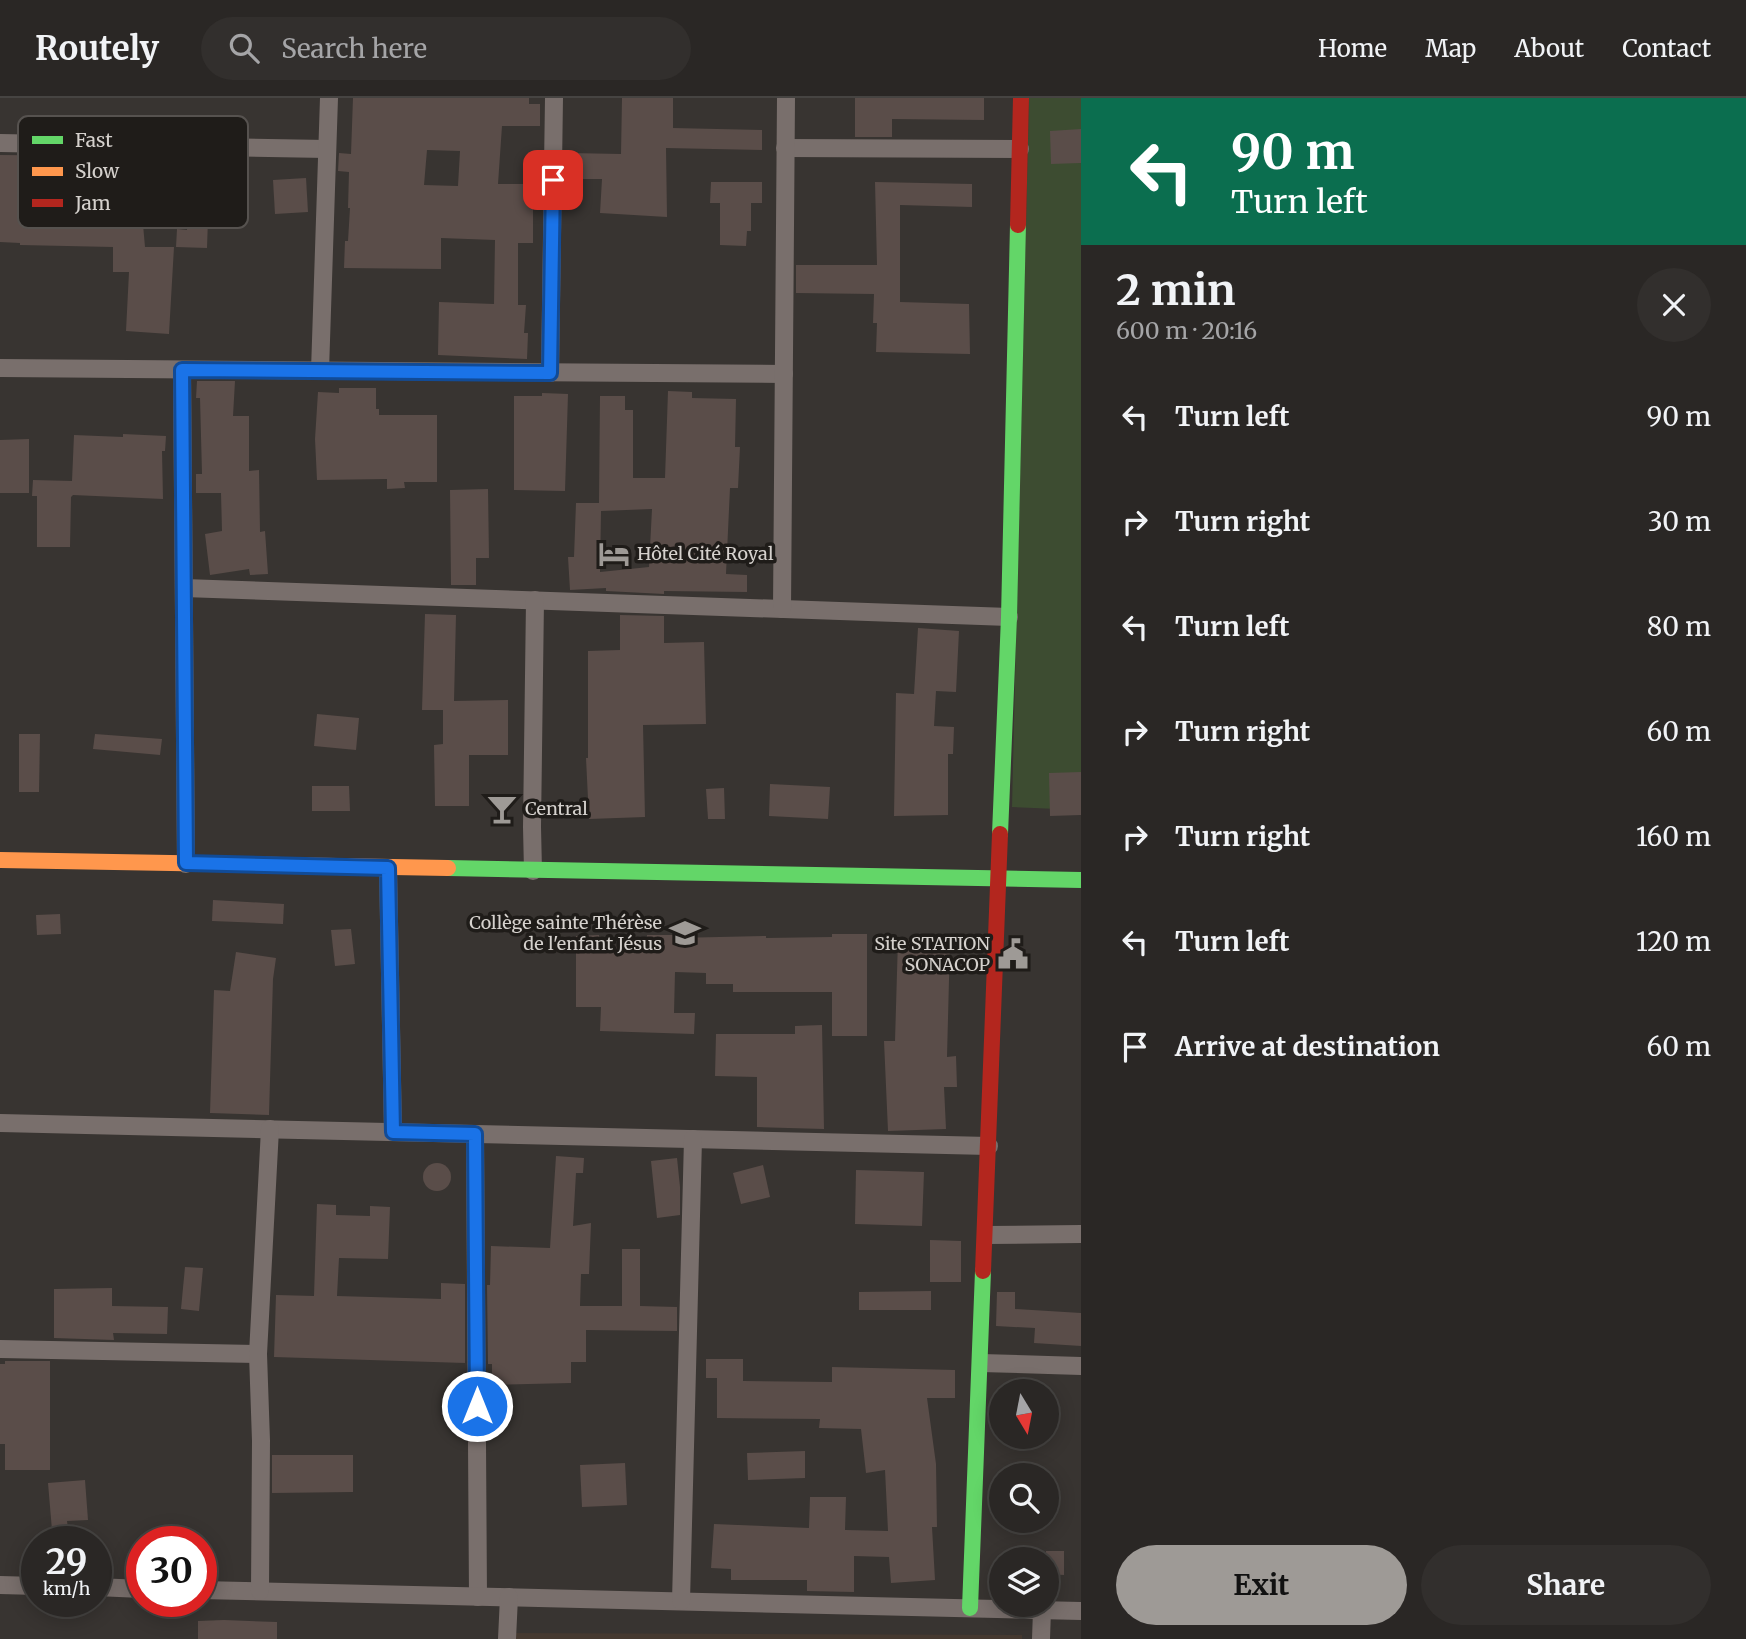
<!DOCTYPE html>
<html lang="en">
<head>
<meta charset="utf-8">
<style>
  body { margin:0; font-family:Merriweather,serif; background:#322f2d; color:#f1f3f6; height:100vh; display:flex; flex-direction:column; font-size:26px; white-space:nowrap }
  * { box-sizing:border-box; margin:0 }
  p { font-size:23px; color:#a5a5a7 }
  .icon { flex:none; width:38px; height:38px; fill:none; stroke:currentColor; stroke-width:2; stroke-linecap:round; stroke-linejoin:round }
  .map { position:relative; flex:1; overflow:hidden }
  .drawer { display:flex; flex-direction:column; background:#2a2725; width:665px }
  .drawer>* { flex:none }
  .guide { background:#0b6e4f; color:#fff; overflow:hidden }
  .needle { width:46px; rotate:170deg }
  .buttons { position:absolute; left:989px; top:1281px; display:grid; gap:14px }
  .buttons a { display:grid; place-items:center; width:70px; height:70px; border-radius:50%; background:#2a2725; box-shadow:0 4px 18px #0003,0 0 0 2px #464442; font-size:35px }
  .speed { position:absolute; left:21px; top:1428px; display:flex; gap:14px; font-size:35px; font-weight:700; text-align:center }
  .speed>* { display:grid; place-content:center; width:91px; height:91px; border-radius:50%; background:#2a2725; box-shadow:0 4px 18px #0003,0 0 0 2px #464442; line-height:1 }
  .speed small { font-size:18px; font-weight:400 }
  .speed .limit { border:10px solid #d22; background:#fff; color:#111 }
  .pin { position:absolute; display:grid; place-items:center; width:60px; height:60px; color:#fff; margin:-30px; border-radius:14px; box-shadow:0 4px 10px #0006 }
  .me { position:absolute; width:77px; margin:-38px; rotate:0deg; stroke-linejoin:round; filter:drop-shadow(0 0 5px #0008) }
  .turn { display:flex; align-items:center; gap:24px; height:147px; padding:0 35px; font-size:32px }
  .turn .icon { width:91px; height:91px; stroke-width:2.5 }
  .turn b { display:block; font-size:49px; line-height:60px }
  .round { display:grid; place-items:center; flex:none; width:74px; height:74px; border-radius:37px; background:#322f2d }
  .head { display:flex; align-items:center; justify-content:space-between; height:119px; padding:0 35px }
  h1 { font-size:42px; font-weight:700; line-height:52px }
  .action { display:flex; gap:14px; margin-top:auto; padding:14px 35px }
  .action a { flex:1; height:80px; border-radius:42px; background:#9e9a96; color:#111; font-size:28px; font-weight:700; line-height:80px; text-align:center }
  .action a+a { background:#322f2d; color:#f1f3f6 }
  ul { padding:0; list-style:none }
  li { display:flex; align-items:center; gap:21px; height:105px; padding:0 35px }
  li div { flex:1 }
  li b { display:block; font-size:26px }
  li em { font-style:normal }
  header { display:flex; align-items:center; gap:42px; box-sizing:border-box; height:98px; padding:0 35px; background:#2a2725; border-bottom:2px solid #464442 }
  header strong { font-size:33px }
  nav { display:flex; gap:38px; margin-inline-start:auto; font-size:24px }
  .search { width:490px; height:63px; background:#322f2d; display:flex; align-items:center; gap:18px; box-sizing:border-box; padding:0 24px; border-radius:38px; color:#a5a5a7; font-size:26px }
  main { display:flex; flex:1; min-height:0 }
  .map>svg:first-child { display:block }
  .built { fill:#453930 }
  .green { fill:#3d4c31 }
  .building { fill:#5a4d49; fill-rule:evenodd }
  .lines { fill:none; stroke-linecap:round; stroke-linejoin:round }
  .street { stroke:#796f6c; stroke-width:18 }
  .fast { stroke:#63d668; stroke-width:16 }
  .slow { stroke:#ff974d; stroke-width:16 }
  .jam { stroke:#b3261e; stroke-width:16 }
  .route-casing { stroke:#114b97; stroke-width:18 }
  .route { stroke:#1a73e8; stroke-width:12 }
  .labels { text-anchor:middle; stroke-width:7; stroke-linejoin:round; paint-order:stroke }
  .poi-label { font-size:18px; fill:#d5d1cd; stroke:#1f1c19; text-anchor:start }
  .key { fill:#1f1c19; stroke:#56524f; stroke-width:2 }
  .key-label { font-size:19px; fill:#d5d1cd }
</style>
</head>
<body>
<header>
<strong>Routely</strong>
<div class="search"><svg class="icon" aria-label="search" viewBox="0 0 24 24"><circle cx="10" cy="10" r="6"/><path d="M15 15l6 6"/></svg>Search here</div>
<nav><a>Home</a><a>Map</a><a>About</a><a>Contact</a></nav>
</header>
<main>
<div class="map">
<svg width="1081" height="1541" viewBox="0 0 1081 1541">
  <rect width="100%" height="100%" fill="#383431"/>
  <path class="built" d="M511,1535L1022,1537V1541H511Z"/>
  <path class="green" d="M1029,0H1081V712L1012,709Z"/>
  <g class="building">
    <path d="M353,0H529V6H540V28H502L498,86H533V145H518V207H526L524,235H528L527,261L438,257L439,204L494,206L495,142L441,140V171L344,170L345,143H348L350,110H348L349,74L338,73L339,55L351,56ZM427,52L460,53L458,88L424,87Z"/>
    <path d="M622,0H673V30L762,32V52L666,50L667,119L600,115L602,81H569V55L621,56Z"/>
    <path d="M855,0H984V22L892,21V39H855Z"/>
    <path d="M1081,31V65L1051,66L1050,33Z"/>
    <path d="M0,57L112,58L111,107L141,104L145,149H174L169,236L126,233L129,174H113V149L20,147V145L0,144Z"/>
    <path d="M187,60L247,61L246,84L219,83V121H208L207,150L176,149L177,131L187,132Z"/>
    <path d="M306,80L308,114L275,116L273,82Z"/>
    <path d="M711,84H762V105H751V133H747L746,148L720,147V105H710Z"/>
    <path d="M875,84L972,86V109L900,107V204L969,206L970,256L876,254L877,225H873L874,196L796,195V167H877Z"/>
    <path d="M197,283H235L233,318H249V373L259,372L260,434L265,433L268,476L250,477L249,471L210,477L205,436L222,433L221,395H196V376H202L200,300H196Z"/>
    <path d="M339,290H376V311H379V317H437V384H404L405,390L387,391V381L317,382L315,341L318,294L339,295Z"/>
    <path d="M668,293L692,294V300L736,301L735,349H740L738,390H730L726,476L747,477V494L664,493V496L606,493V490L570,492L568,459H574L576,405H599L600,298H625V312H633V380H665ZM652,411L649,469L600,474L601,413Z"/>
    <path d="M542,295L568,296L565,393L514,392V298H542Z"/>
    <path d="M123,336L166,338L165,353H162L163,401L73,397L71,399L70,449H37V398H32L33,382L72,383L74,337L123,339Z"/>
    <path d="M29,341V395H0V342Z"/>
    <path d="M488,391L489,460H476V487H451L450,392Z"/>
    <path d="M425,516L456,517L454,603L508,602V657H469V708H435L434,647L443,646V612H422Z"/>
    <path d="M620,517L664,518V545L704,544L706,626L643,627L645,719L589,721L586,660H588V553L620,552Z"/>
    <path d="M918,530L959,533L956,594L936,593L934,628L954,629L953,656H948V717L894,718L896,595L914,596Z"/>
    <path d="M317,616L359,620L356,652L314,648Z"/>
    <path d="M19,636H40L39,694H19Z"/>
    <path d="M95,636L162,641L160,657L93,651Z"/>
    <path d="M1081,674V717L1050,718L1049,675Z"/>
    <path d="M770,686L830,689L828,721L769,718Z"/>
    <path d="M312,688H349L350,713H312Z"/>
    <path d="M724,690L725,721H708L706,691Z"/>
    <path d="M213,802L284,806L283,826L212,823Z"/>
    <path d="M60,816L61,836L37,837L36,817Z"/>
    <path d="M351,831L355,866L335,868L331,832Z"/>
    <path d="M832,836H867V938H832V894H733V886H706V875L675,874L674,915H695L694,936L600,933L601,909H576V838L599,837V848L647,850V837H675V840L766,838V840L832,839Z"/>
    <path d="M898,841L950,843L947,959L956,958L957,989H944L946,1031L888,1033L884,943H895Z"/>
    <path d="M236,854L276,860L273,881L269,1017L210,1015L214,892L230,893Z"/>
    <path d="M822,927L824,1031L757,1029V979L715,978L716,936H795V928Z"/>
    <path d="M556,1058L584,1060L583,1075H576L573,1128L591,1125L589,1176H581L580,1208H622V1151H640V1208L677,1209V1233L586,1232V1264H571V1285L492,1287V1266H488L487,1187H490L491,1148L550,1150Z"/>
    <path d="M677,1060L680,1089V1117L657,1120L651,1063Z"/>
    <circle cx="437" cy="1079" r="14"/>
    <path d="M763,1067L770,1099L741,1106L733,1075Z"/>
    <path d="M856,1072L924,1074L922,1128L855,1126Z"/>
    <path d="M317,1106L336,1107V1117L370,1118V1108L390,1109L388,1161L339,1160L337,1198L441,1201V1185L465,1186V1265L274,1259L276,1197L314,1198Z"/>
    <path d="M930,1142L961,1143V1184H930Z"/>
    <path d="M185,1169L203,1170L199,1213L181,1211Z"/>
    <path d="M112,1190V1208L168,1209L167,1236L113,1235L114,1242L54,1240V1191Z"/>
    <path d="M931,1193V1212H859V1194Z"/>
    <path d="M997,1194H1015V1211L1081,1215V1248L1034,1245L1035,1230L996,1228Z"/>
    <path d="M706,1261H743V1283L832,1284V1269L955,1272V1300H927L936,1366L937,1429H932L935,1482L891,1485L889,1459L854,1458V1494L807,1493V1482H731V1471L711,1470L714,1426L809,1430L810,1399H846L845,1432L888,1433L885,1372L866,1375L861,1331L819,1330L820,1321L717,1320V1280H706Z"/>
    <path d="M5,1263H50V1372H5V1346H0V1266H5Z"/>
    <path d="M805,1353V1380L748,1382L747,1355Z"/>
    <path d="M272,1357H353V1394L272,1395Z"/>
    <path d="M625,1365L627,1407L582,1409L580,1367Z"/>
    <path d="M85,1382L88,1422L67,1423L70,1444H53L48,1385Z"/>
    <path d="M1046,1453H1064V1477L1046,1476Z"/>
    <path d="M224,1522L277,1524V1541H198V1523Z"/>
  </g>
  <g class="lines">
    <g class="street">
      <path d="M0,45L327,51"/>
      <path d="M785,50L1020,51"/>
      <path d="M0,270L784,276"/>
      <path d="M182,272L186,766"/>
      <path d="M320,273L329,0"/>
      <path d="M550,275L554,0"/>
      <path d="M184,490L1009,519"/>
      <path d="M782,511L786,0"/>
      <path d="M388,770L393,1034"/>
      <path d="M533,773L532,729L535,502"/>
      <path d="M0,1025L989,1048"/>
      <path d="M475,1036L478,1499"/>
      <path d="M986,1137L1081,1136"/>
      <path d="M0,1251L258,1256"/>
      <path d="M981,1265L1081,1268"/>
      <path d="M0,1487L37,1488"/>
      <path d="M96,1489L142,1491"/>
      <path d="M201,1492L1081,1513"/>
      <path d="M260,1493L261,1343L258,1256L270,1031"/>
      <path d="M681,1503L693,1041"/>
      <path d="M507,1541L509,1499"/>
      <path d="M1041,1541L1042,1512"/>
    </g>
    <g class="fast">
      <path d="M1000,736L1009,519L1018,127"/>
      <path d="M448,770L1081,782"/>
      <path d="M970,1510L983,1173"/>
    </g>
    <path class="slow" d="M0,762L448,770"/>
    <g class="jam">
      <path d="M1018,127L1021,0"/>
      <path d="M983,1173L1000,736"/>
    </g>
  </g>
  <g class="lines">
    <g class="route-casing">
      <path id="route" d="M477,1308L475,1036L393,1034L388,770L186,765L182,272L550,275L553,82"/>
    </g>
    <use href="#route" class="route"/>
  </g>
  <defs>
    <g id="hotel-bare" transform="scale(2.415)"><path d="M-6-4.5h1.5V1H6V5H4.5V3h-9V5H-6ZM-4 0a1.8 1.8 0 1 1 3.6 0ZM.5 0V-2.5h3Q6-2.5 6 0Z" fill="#9e9a96" stroke="#1f1c19" stroke-width="2.5" paint-order="stroke"/></g>
    <g id="bar-bare" transform="scale(2.415)"><path d="M-6-5H6L.8 .8V4.5H3.5V6h-7V4.5H-.8V.8Z" fill="#9e9a96" stroke="#1f1c19" stroke-width="2.5" paint-order="stroke"/></g>
    <g id="school-bare" transform="scale(2.415)"><path d="M0-5L7-2L0 1L-7-2ZM-4 1L0 2.5L4 1V4Q0 6-4 4Z" fill="#9e9a96" stroke="#1f1c19" stroke-width="2.5" paint-order="stroke"/></g>
    <g id="civic-bare" transform="scale(2.415)"><path d="M-.6-6.5H3V-4.5H.6V-3L4-1V1h2V6H-6V1h2V-1L-.6-3ZM-1.2 2.5V6h2.4V2.5Z" fill="#9e9a96" stroke="#1f1c19" stroke-width="2.5" paint-order="stroke"/></g>
  </defs>
  <g fill-rule="evenodd">
    <use href="#hotel-bare" x="614" y="456"/>
    <use href="#bar-bare" x="502" y="711"/>
    <use href="#school-bare" x="685" y="835"/>
    <use href="#civic-bare" x="1013" y="856"/>
  </g>
  <g class="labels">
    <g class="poi-label">
      <text x="637" y="462">Hôtel Cité Royal</text>
      <text x="525" y="717">Central</text>
      <text x="662" y="831" text-anchor="end">Collège sainte Thérèse<tspan x="662" dy="21">de l'enfant Jésus</tspan></text>
      <text x="990" y="852" text-anchor="end">Site STATION<tspan x="990" dy="21">SONACOP</tspan></text>
    </g>
  </g>
  <rect x="18" y="18" width="230" height="112" rx="10" class="key"/>
  <rect x="32" y="38" width="31" height="8" fill="#63d668"/>
  <rect x="32" y="69" width="31" height="9" fill="#ff974d"/>
  <rect x="32" y="101" width="31" height="8" fill="#b3261e"/>
  <g class="key-label">
    <text x="75" y="49">Fast</text>
    <text x="75" y="80">Slow</text>
    <text x="75" y="112">Jam</text>
  </g>
</svg>
<div class="buttons">
<a><svg class="needle" viewBox="-14 -14 28 28"><path d="M0-13l5 13h-10z" fill="#e53935"/><path d="M0 13l5-13h-10z" fill="#a5a5a7"/></svg></a>
<a><svg class="icon" aria-label="search" viewBox="0 0 24 24"><circle cx="10" cy="10" r="6"/><path d="M15 15l6 6"/></svg></a>
<a><svg class="icon" aria-label="layers" viewBox="0 0 24 24"><path d="M12 4l9 5-9 5-9-5zM3 14l9 5 9-5"/></svg></a>
</div>
<div class="speed"><div>29<small>km/h</small></div><div class="limit">30</div></div>
<div class="pin" style="left:553px;top:82px;background:#d93025"><svg class="icon" aria-label="arrive" viewBox="0 0 24 24"><path d="M6 21V4h12l-3 4 3 4H6"/></svg></div>
<svg class="me" style="left:477px;top:1308px" viewBox="-20 -20 40 40"><circle r="17" fill="#1a73e8" stroke="#fff" stroke-width="3"/><path d="M0-11L8 9 0 5-8 9z" fill="#fff"/></svg>
</div>
<section class="drawer">
<div class="guide">
<div class="turn"><svg class="icon" aria-label="left" viewBox="0 0 24 24"><path d="M17 20v-9H6M10 6l-5 5 5 5"/></svg><div><b>90 m</b>Turn left</div></div>
</div>
<div class="head"><div><h1>2 min</h1><p>600 m · 20:16</p></div><a class="round"><svg class="icon" aria-label="close" viewBox="0 0 24 24"><path d="M6 6l12 12M18 6L6 18"/></svg></a></div>
<ul>
<li><svg class="icon" aria-label="left" viewBox="0 0 24 24"><path d="M17 20v-9H6M10 6l-5 5 5 5"/></svg><div><b>Turn left</b></div><em>90 m</em></li>
<li><svg class="icon" aria-label="right" viewBox="0 0 24 24"><path d="M7 20v-9h11M14 6l5 5-5 5"/></svg><div><b>Turn right</b></div><em>30 m</em></li>
<li><svg class="icon" aria-label="left" viewBox="0 0 24 24"><path d="M17 20v-9H6M10 6l-5 5 5 5"/></svg><div><b>Turn left</b></div><em>80 m</em></li>
<li><svg class="icon" aria-label="right" viewBox="0 0 24 24"><path d="M7 20v-9h11M14 6l5 5-5 5"/></svg><div><b>Turn right</b></div><em>60 m</em></li>
<li><svg class="icon" aria-label="right" viewBox="0 0 24 24"><path d="M7 20v-9h11M14 6l5 5-5 5"/></svg><div><b>Turn right</b></div><em>160 m</em></li>
<li><svg class="icon" aria-label="left" viewBox="0 0 24 24"><path d="M17 20v-9H6M10 6l-5 5 5 5"/></svg><div><b>Turn left</b></div><em>120 m</em></li>
<li><svg class="icon" aria-label="arrive" viewBox="0 0 24 24"><path d="M6 21V4h12l-3 4 3 4H6"/></svg><div><b>Arrive at destination</b></div><em>60 m</em></li>
</ul>
<div class="action"><a>Exit</a><a>Share</a></div>
</section>
</main>
</body>
</html>
